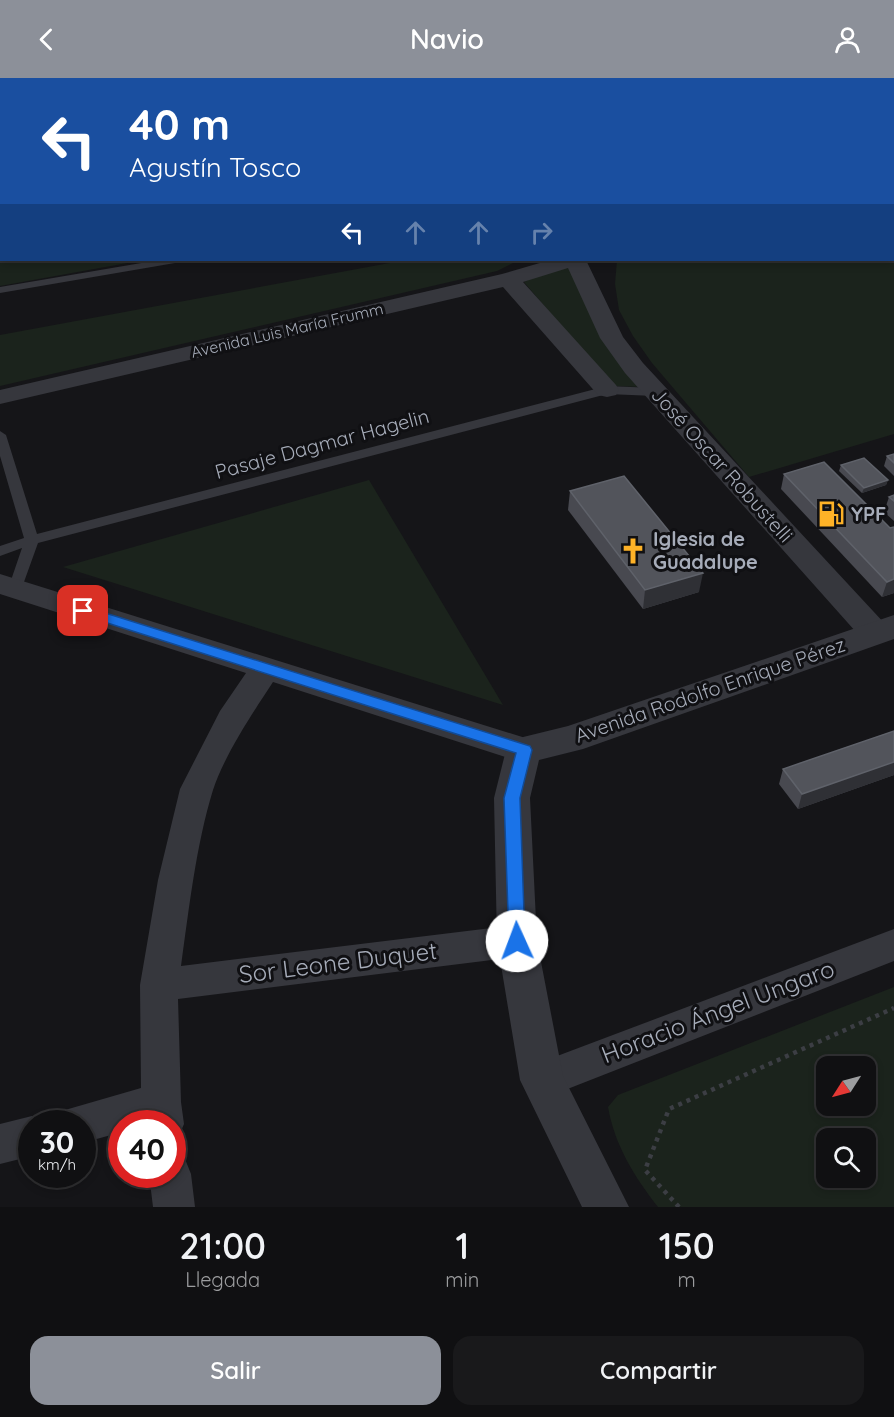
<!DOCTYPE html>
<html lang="es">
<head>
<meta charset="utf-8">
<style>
  body { margin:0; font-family:Quicksand,sans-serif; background:#19191b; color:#f1f3f6; height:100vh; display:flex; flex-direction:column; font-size:22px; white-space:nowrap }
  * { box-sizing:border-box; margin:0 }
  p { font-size:20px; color:#9c9d9f }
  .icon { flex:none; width:33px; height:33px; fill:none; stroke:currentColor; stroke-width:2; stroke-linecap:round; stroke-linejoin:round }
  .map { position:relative; height:1129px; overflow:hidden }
  .details { display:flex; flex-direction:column; background:#101012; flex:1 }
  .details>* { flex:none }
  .banner { position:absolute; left:0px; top:0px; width:894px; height:183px; box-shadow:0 3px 9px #0003,0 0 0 2px #303032; background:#1a4fa0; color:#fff; overflow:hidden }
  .needle { width:39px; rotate:234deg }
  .controls { position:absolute; left:816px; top:978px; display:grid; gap:12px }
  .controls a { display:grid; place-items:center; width:60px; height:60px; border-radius:12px; background:#101012; box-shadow:0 3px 9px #0003,0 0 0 2px #303032; font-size:30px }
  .speed { position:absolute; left:18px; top:1032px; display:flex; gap:12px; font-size:30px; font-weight:700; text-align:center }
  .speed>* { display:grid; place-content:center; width:78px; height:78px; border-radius:50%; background:#101012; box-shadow:0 3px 9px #0003,0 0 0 2px #303032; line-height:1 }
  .speed small { font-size:15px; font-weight:400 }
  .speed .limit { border:9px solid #d22; background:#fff; color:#111 }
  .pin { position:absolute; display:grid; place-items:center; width:51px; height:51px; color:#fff; margin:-26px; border-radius:12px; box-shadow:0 3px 9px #0006 }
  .me { position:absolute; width:66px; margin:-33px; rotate:358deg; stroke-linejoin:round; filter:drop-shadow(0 0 4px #0008) }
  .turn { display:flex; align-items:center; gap:21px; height:126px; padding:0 30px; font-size:27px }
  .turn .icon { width:78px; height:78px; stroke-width:2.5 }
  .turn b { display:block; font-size:42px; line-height:51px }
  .lanes { display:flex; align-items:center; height:57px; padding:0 30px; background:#0003; justify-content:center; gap:30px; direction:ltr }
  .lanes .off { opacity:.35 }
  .eta { display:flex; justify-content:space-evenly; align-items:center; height:102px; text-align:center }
  .eta b { font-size:36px; font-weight:600; line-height:42px }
  .action { display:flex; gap:12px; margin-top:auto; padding:12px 30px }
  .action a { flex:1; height:69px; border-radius:18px; background:#8c9099; color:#fff; font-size:24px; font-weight:600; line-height:69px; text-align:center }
  .action a+a { background:#19191b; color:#f1f3f6 }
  header { display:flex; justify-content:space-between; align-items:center; height:78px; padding:0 30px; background:#8c9099; color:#fff; font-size:27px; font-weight:600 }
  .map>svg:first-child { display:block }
  .green { fill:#1b231c; fill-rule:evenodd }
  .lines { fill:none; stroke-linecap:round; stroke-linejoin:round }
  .path { stroke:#3c3e44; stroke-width:4.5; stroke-dasharray:4 5; stroke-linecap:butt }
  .service { fill:#36373d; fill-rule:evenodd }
  .minor { fill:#36373d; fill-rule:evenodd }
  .tertiary { fill:#36373d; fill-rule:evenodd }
  .wall { fill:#484950 }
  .shaded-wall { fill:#2f3035 }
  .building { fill:#52545b; stroke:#5f626a; stroke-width:1.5 }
  .route { fill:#1a73e8; stroke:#114b97; stroke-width:1.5 }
  .labels { text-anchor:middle; stroke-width:6; stroke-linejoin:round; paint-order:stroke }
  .far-street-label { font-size:16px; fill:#a6acb9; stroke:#101013 }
  .street-label { font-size:20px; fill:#a6acb9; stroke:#101013 }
  .poi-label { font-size:20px; font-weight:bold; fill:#a6acb9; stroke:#101013; text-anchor:start }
  .near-street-label { font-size:24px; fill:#a6acb9; stroke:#101013 }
</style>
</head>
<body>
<header><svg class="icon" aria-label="back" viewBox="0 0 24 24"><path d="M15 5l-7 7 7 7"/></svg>Navio<svg class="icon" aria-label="person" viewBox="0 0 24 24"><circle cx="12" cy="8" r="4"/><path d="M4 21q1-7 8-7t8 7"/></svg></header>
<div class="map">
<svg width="894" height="1129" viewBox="0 0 894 1129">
  <rect width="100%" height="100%" fill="#151518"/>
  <g class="green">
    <path d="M0,0H894V1L2,2V182H144L0,208Z"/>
    <path d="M894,90V356L749,399L652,285L633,258L619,232L615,206L617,182H892Z"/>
    <path d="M406,182H519L497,193L0,308V257Z"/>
    <path d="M571,186L643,309L612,308L524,204L556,189Z"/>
    <path d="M369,402L503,627L63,489Z"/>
    <path d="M894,909V1129H658C634,1098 615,1068 608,1029L618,1017ZM866,988V1028H826V988ZM866,1060V1100H826V1060Z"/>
  </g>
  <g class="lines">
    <path class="path" d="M679,1129L645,1092L669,1031L894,930"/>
    <g class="service">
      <path d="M185,0H197L184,2Z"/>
      <rect x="892" y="4" width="2" height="6"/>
      <path d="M2,48V55L0,56V49Z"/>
      <rect x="892" y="69" width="2" height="6"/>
      <path d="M159,182H180L175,185L0,215V209Z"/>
      <path d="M607,308L655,310L661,314L655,318L607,316L38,465L20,515L15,516L8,511L22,470L0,478V468L24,460L0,378V353L6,357L37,456Z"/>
    </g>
    <g class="minor">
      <rect x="640" y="0" width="18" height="2"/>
      <path d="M669,0H687L688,2H670Z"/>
      <path d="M550,182H586L623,259L643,285L886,547L890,555L886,563L875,566L864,563L625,295L600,260L568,190L523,204L616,307L619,312L616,317L607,319L598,317L503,209L0,326V312L502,196Z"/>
      <path d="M0,496L535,663L540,672L535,681L524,685L273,604C252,636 225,676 213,712C196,767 189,831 181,888L517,847L530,852L535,863L530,874L517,879L178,921L181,1024L184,1046L178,1060L172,1062V1046H122V1054L82,1065V1046H59L65,1032L141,1010L140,907L158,802L180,711L220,633L246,595L0,516Z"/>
      <path d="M894,851V883L542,1021L528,1015L522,1002L528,989Z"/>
      <path d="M32,1038L47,1046H32V1078L0,1086V1046Z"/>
      <path d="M172,1076L185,1081L191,1096L195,1129H153L149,1096H172Z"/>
    </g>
    <path class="tertiary" d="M894,537V561L583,671L539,682L530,720L537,863L563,998L629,1129H582L520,1002L497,863L494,720L506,672L511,662L568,648Z"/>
  </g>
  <g class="wall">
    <path d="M894,376V398L884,388L887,378Z"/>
    <path d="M824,384L894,515L882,519L781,411L784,396Z"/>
    <path d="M841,387L888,402L886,407L862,415L839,393Z"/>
    <path d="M570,413L699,514L643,531L568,432Z"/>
    <path d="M894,417V443L884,434L889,419Z"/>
    <path d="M894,653V697L798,731L779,706L783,691Z"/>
  </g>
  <g class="shaded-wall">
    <path d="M2,4V14H0V5Z"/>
    <path d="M888,402L886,407L862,415L864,410Z"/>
    <path d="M703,495L699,514L643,531L645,512Z"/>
    <path d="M894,501V515L882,519L887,504Z"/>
    <path d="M894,684V697L798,731L802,716Z"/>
  </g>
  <g class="building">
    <path d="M0,0H9L11,2H2V4L0,5Z"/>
    <path d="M894,376V385L887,378Z"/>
    <path d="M864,380L888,402L864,410L841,387Z"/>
    <path d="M824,384L890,450L894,449V501L887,504L784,396Z"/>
    <path d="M624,398L703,495L645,512L570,413Z"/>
    <path d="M894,417V423L889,419Z"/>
    <path d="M894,653V684L802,716L783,691Z"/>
  </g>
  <path class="route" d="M83,528L530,668L532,672L520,720L525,863L523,868L517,870L511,868L509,863L504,720L516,675L79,536L77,533Z"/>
  <defs>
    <g id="fuel-bare" transform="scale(2.07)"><path d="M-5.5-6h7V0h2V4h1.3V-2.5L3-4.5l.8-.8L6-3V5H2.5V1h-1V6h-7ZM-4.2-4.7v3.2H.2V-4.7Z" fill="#feb227" stroke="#101013" stroke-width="2.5" paint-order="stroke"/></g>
    <g id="church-bare" transform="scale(2.07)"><path d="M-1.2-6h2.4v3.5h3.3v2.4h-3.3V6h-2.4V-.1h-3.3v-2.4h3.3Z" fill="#feb227" stroke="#101013" stroke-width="2.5" paint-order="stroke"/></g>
  </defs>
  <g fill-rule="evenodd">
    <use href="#fuel-bare" x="831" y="436"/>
    <use href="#church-bare" x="633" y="473"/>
  </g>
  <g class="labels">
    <g class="far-street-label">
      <text transform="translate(287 252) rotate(-13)" y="6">Avenida Luis María Frumm</text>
    </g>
    <g class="street-label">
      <text transform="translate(322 366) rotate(-15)" y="7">Pasaje Dagmar Hagelin</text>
      <text transform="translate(722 387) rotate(48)" y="7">José Oscar Robustelli</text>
      <text transform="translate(710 612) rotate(-19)" y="7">Avenida Rodolfo Enrique Pérez</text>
    </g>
    <g class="poi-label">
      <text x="851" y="443">YPF</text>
      <text x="653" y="468">Iglesia de<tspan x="653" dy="23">Guadalupe</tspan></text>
    </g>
    <g class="near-street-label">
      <text transform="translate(338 885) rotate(-7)" y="8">Sor Leone Duquet</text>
      <text transform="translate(718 934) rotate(-21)" y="8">Horacio Ángel Ungaro</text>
    </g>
  </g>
</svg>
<div class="controls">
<a><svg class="needle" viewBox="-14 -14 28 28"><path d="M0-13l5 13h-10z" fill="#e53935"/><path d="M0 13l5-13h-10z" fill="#9c9d9f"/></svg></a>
<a><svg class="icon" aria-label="search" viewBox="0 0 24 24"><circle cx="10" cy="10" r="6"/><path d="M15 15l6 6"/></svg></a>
</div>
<div class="speed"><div>30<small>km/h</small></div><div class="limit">40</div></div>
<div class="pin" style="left:83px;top:533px;background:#d93025"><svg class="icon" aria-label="arrive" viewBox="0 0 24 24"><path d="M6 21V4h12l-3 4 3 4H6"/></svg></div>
<svg class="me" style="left:517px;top:863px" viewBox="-20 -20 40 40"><circle r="19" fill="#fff"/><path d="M0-13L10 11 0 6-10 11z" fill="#1a73e8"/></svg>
<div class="banner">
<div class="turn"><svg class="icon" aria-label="left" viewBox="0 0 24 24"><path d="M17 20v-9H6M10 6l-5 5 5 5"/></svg><div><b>40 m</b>Agustín Tosco</div></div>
<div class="lanes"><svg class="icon" aria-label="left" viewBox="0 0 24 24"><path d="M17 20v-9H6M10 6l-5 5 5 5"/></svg><svg class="icon off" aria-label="ahead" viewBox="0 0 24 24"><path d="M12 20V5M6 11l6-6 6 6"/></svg><svg class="icon off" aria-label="ahead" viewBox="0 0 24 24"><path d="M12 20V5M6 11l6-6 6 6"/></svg><svg class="icon off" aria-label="right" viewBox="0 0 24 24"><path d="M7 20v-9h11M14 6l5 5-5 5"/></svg></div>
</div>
</div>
<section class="details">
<div class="eta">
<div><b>21:00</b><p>Llegada</p></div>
<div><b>1</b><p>min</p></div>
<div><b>150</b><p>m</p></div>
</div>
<div class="action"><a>Salir</a><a>Compartir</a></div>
</section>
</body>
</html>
